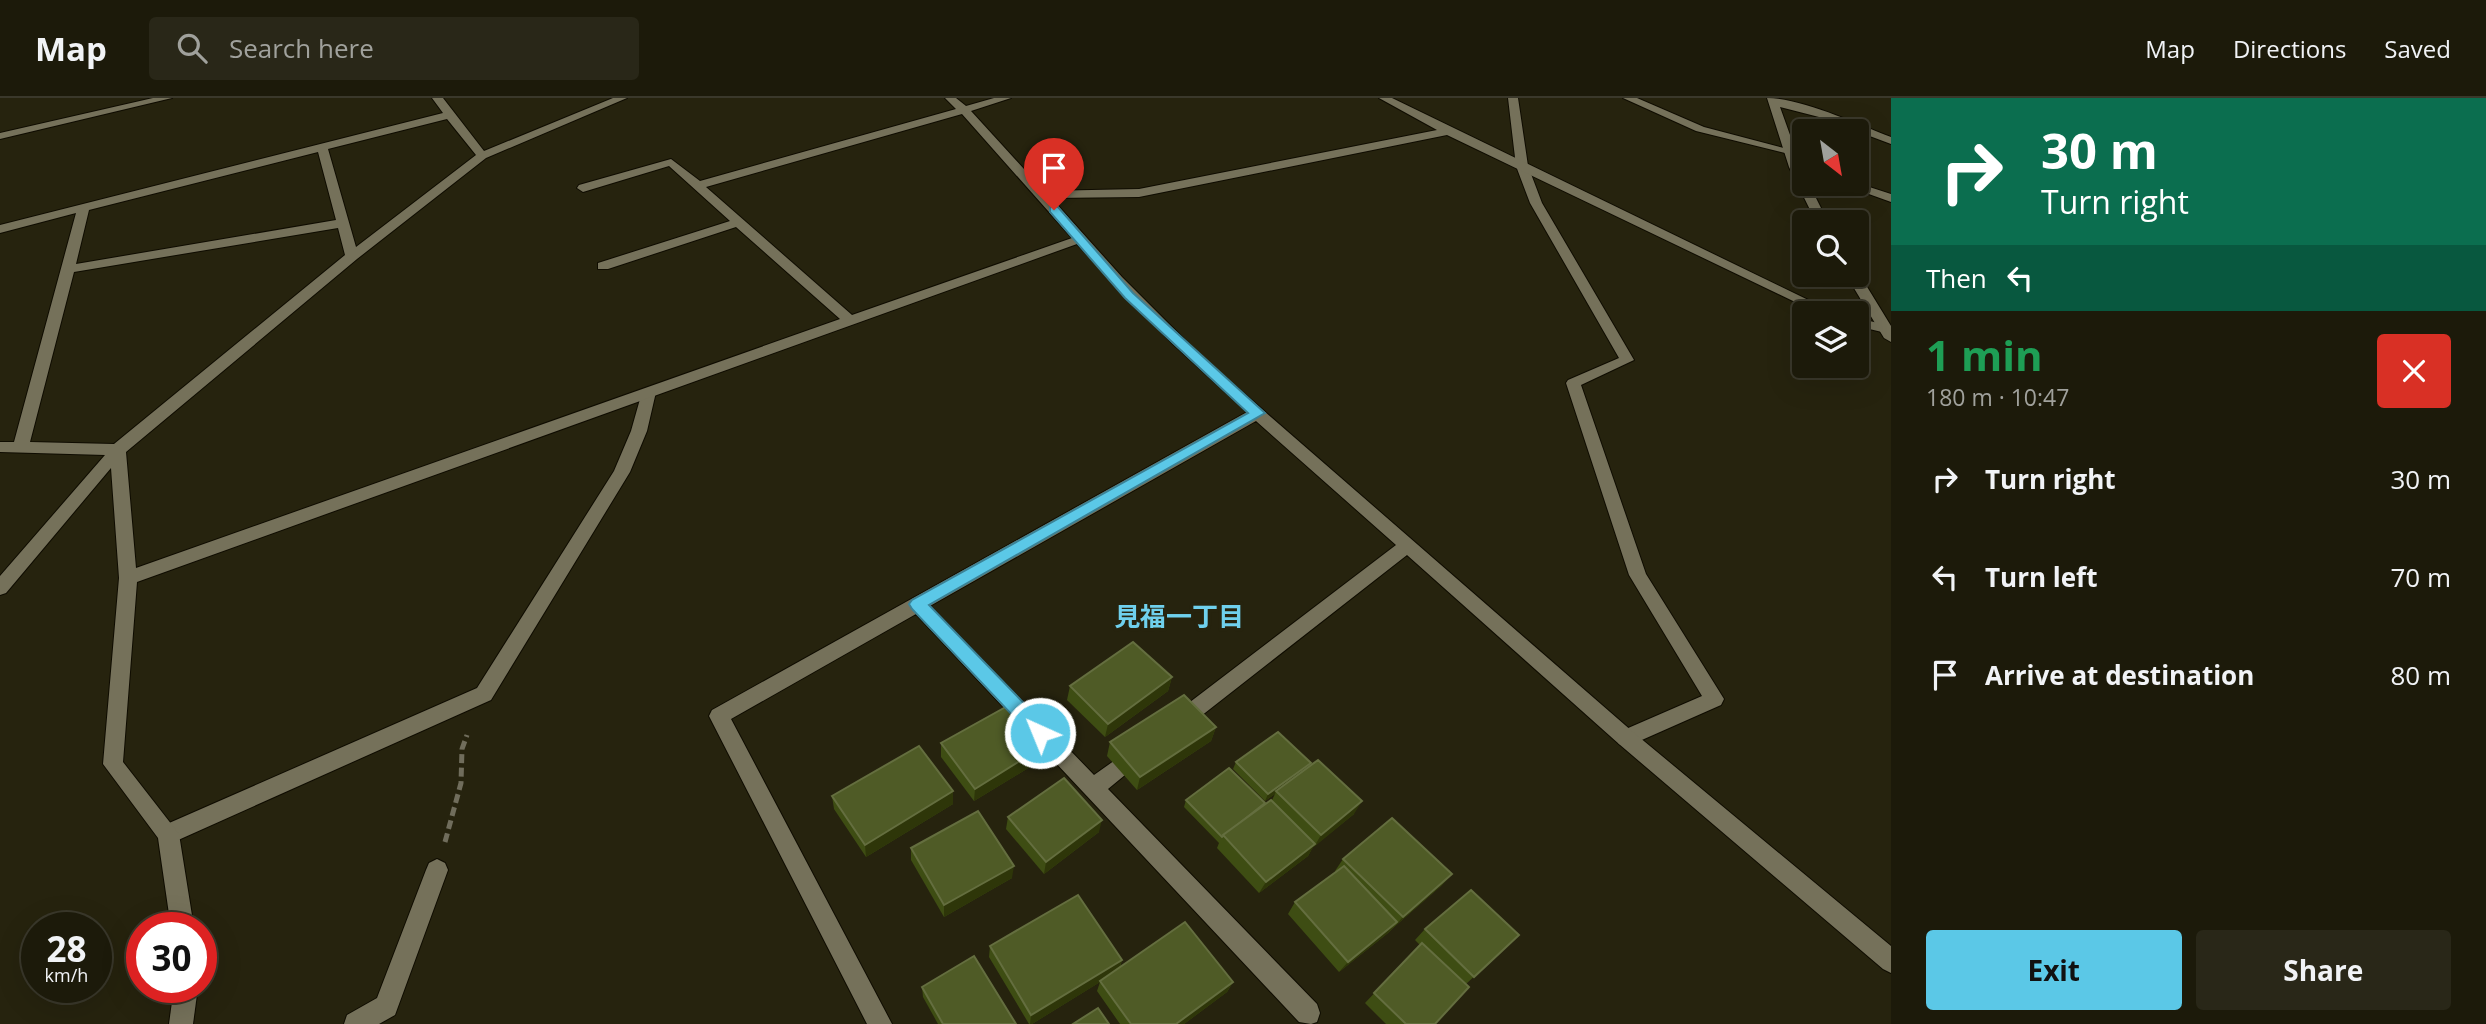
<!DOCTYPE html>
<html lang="en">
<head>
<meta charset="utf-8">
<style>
  body { margin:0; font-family:"Open Sans","Noto Sans JP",sans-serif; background:#292718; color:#f1f3f6; height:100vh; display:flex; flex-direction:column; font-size:26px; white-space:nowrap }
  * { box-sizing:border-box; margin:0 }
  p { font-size:23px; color:#a0a19c }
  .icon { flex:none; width:38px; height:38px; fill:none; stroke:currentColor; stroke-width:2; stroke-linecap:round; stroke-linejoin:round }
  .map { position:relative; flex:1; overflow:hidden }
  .side { display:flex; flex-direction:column; background:#1c1a0a; width:595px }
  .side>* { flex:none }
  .banner { background:#0b6e4f; color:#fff; overflow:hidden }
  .needle { width:46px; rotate:149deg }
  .tools { position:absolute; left:1792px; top:21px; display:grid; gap:14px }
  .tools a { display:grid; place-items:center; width:77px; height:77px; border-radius:7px; background:#1c1a0a; box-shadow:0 7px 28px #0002,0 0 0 2px #3a382b; font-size:35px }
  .speed { position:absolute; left:21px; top:814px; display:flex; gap:14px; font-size:35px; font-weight:700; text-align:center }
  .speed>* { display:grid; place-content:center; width:91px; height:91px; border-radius:50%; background:#1c1a0a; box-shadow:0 7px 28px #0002,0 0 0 2px #3a382b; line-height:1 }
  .speed small { font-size:18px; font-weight:400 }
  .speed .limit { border:10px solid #d22; background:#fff; color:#111 }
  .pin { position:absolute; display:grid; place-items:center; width:60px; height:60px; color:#fff; margin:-72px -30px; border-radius:50% 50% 50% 0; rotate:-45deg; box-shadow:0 0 7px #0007 }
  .pin .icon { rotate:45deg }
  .me { position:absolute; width:77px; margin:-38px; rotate:316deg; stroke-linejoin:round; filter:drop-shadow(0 0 5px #0008) }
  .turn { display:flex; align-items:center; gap:24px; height:147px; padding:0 35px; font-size:32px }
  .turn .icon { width:91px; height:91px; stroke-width:2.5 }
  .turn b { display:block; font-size:49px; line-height:60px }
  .then { display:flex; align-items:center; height:66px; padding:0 35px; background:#0003; gap:14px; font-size:26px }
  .round { display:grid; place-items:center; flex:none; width:74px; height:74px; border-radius:7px; background:#292718 }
  .summary { display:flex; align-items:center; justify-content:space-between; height:119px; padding:0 35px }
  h1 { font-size:42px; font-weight:700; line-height:52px; color:#1e9e55 }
  .button { display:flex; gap:14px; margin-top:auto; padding:14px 35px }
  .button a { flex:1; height:80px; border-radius:7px; background:#5bc8e7; color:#111; font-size:28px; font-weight:700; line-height:80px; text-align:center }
  .button a+a { background:#292718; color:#f1f3f6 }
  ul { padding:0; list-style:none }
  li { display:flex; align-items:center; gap:21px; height:98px; padding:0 35px }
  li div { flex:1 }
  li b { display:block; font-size:26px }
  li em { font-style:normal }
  header { display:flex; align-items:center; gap:42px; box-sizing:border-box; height:98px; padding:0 35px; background:#1c1a0a; border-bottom:2px solid #3a382b }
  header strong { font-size:33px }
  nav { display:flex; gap:38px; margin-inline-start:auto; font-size:24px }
  .search { width:490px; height:63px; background:#292718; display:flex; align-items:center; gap:18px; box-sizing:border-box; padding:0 24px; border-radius:7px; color:#a0a19c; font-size:26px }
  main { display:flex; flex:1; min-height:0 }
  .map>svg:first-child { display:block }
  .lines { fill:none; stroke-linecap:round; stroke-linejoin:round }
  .lane-casing { stroke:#0f0c00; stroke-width:2 }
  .street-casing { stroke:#0f0c00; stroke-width:2 }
  .secondary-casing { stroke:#0f0c00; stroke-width:2 }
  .path { stroke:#706d5c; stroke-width:5; stroke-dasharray:9 4.5; stroke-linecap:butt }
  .lane { fill:#75715a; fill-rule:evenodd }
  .street { fill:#75715a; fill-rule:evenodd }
  .secondary { fill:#75715a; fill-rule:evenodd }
  .wall { fill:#3e4d13 }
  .shaded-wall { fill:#2e3609 }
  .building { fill:#4f5b26; stroke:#646e3f; stroke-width:2 }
  .route { fill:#5bc8e7; stroke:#3b8296; stroke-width:2 }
  .labels { text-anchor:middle; stroke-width:7; stroke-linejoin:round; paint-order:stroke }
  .neighbourhood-label { font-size:26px; font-weight:bold; fill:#6fd0ed; stroke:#26230e }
</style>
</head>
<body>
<header>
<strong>Map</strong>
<div class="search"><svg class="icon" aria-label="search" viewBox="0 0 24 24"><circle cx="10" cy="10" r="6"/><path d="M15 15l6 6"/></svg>Search here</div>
<nav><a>Map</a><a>Directions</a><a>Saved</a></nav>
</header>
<main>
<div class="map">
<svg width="1891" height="926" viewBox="0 0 1891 926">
  <rect width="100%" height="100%" fill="#26230e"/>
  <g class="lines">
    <g class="lane-casing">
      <g id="lane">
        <path d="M1508,0H1518L1528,68L1542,105L1634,262L1581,287L1646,476L1724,601L1721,607L1626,649L1619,646L1616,640L1619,634L1702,598L1629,477L1566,285L1568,282L1619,260L1530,105L1516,68Z"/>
        <path d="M1857,85L1891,96V104L1841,86Z"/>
        <path d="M649,289L656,294L647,333L630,374L491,602L176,743L168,746L160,743L157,736L160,729L477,590L614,373L631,333L642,294Z"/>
        <path d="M437,761L445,765L448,772L395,917L379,926H344L347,917L377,900L426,772L429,765Z"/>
      </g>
    </g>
    <g class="street-casing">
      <g id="street">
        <path d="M153,0H172L0,41V35Z"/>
        <path d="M432,0H443L484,53L613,0H627L486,60L357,161L126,354L136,470L840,221L736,129L608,171H598V165L730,123L669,68L583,94L577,90L579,87L671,61L700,83L956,11L945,0H956L966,8L994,0H1011L971,13L1044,93L1139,91L1437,32L1379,0H1392L1835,215H1818L1447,37L1139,99L1051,100L1122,179L1202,259L1633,634L1891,848V875L1883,871L1619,646L1407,457L1187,629L1180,632L1173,629L1170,623L1173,617L1396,447L1256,323L930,508L1094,677L1135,648L1142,651L1145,657L1142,663L1108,691L1317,906L1320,915L1317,924L1311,926L1299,924L916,516L731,621L892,926H867L709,618L712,612L1247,314L1172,245L1077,146L137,484L123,664L179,736L194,830H171L158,740L103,666L119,480L111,370L6,495L0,497V478L105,357L0,354V344H14L76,115L0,135V127L443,15ZM962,16L1072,140L852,217L706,89ZM447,21L476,57L356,149L328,51ZM318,54L336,122L76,166L89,112ZM338,130L345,157L114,346L30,344L74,174Z"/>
        <path d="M1623,0H1637L1704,29L1795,53L1789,56L1696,33Z"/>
        <path d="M1857,220L1891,228V234L1886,235L1857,228Z"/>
        <path d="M174,889H198L193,926H169Z"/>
      </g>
    </g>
    <g class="secondary-casing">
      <g id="secondary">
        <path d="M1767,0C1801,0 1857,26 1891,39V46L1819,19L1780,9L1804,76V86H1809L1828,124H1816L1789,69Z"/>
        <path d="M1858,174L1891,228V244L1884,240L1846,177H1857Z"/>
      </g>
    </g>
    <path class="path" d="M445,744L461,685L462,651L467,637"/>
    <use href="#lane" class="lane"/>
    <use href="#street" class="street"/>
    <use href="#secondary" class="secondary"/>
  </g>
  <g class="wall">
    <path d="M1172,579L1168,593L1105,639L1067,602L1070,588Z"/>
    <path d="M1216,629L1211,643L1137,692L1107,658L1110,644Z"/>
    <path d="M941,645L1045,660L974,703L941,659Z"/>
    <path d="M1236,664L1309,668L1354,716L1313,749L1308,758L1259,795L1217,750L1219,745L1184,709L1186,702L1265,705L1264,707L1272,702L1275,696L1265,703L1233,671Z"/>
    <path d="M953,693V706L866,759L834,711L832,698Z"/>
    <path d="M1008,719L1099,734L1044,776L1006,731Z"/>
    <path d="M911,750L1012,780L944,819L911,762Z"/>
    <path d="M1343,761L1452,776L1441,788L1393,830L1388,835L1339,874L1288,816L1295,804L1336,774L1335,773Z"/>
    <path d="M1425,831L1519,837L1466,886L1435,926H1386L1365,905L1420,847L1415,842Z"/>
    <path d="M990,848L1122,862L1120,869L1233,884L1227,894L1184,926H1120L1097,893L1100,884L1032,926H1029L989,859Z"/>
    <path d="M922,889L1016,926H938L923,899Z"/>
  </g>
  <g class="shaded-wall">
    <path d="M1172,579L1168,593L1105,639L1108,626Z"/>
    <path d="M1216,629L1211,643L1137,692L1140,679Z"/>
    <path d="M1047,646L1045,660L974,703L975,691Z"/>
    <path d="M1311,665L1308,672L1276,693L1275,696L1265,703L1268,696Z"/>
    <path d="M953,693V706L866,759L865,747Z"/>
    <path d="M1362,703L1354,716L1314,749L1321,737Z"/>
    <path d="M1102,722L1099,734L1044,776L1046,764Z"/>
    <path d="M1315,746L1308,758L1259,795L1266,784Z"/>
    <path d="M1014,768L1012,780L944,819V807Z"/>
    <path d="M1452,776L1441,788L1393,830L1403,819Z"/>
    <path d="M1397,824L1388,835L1339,874L1348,864Z"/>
    <path d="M1122,862L1118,873L1032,926H1030L1031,917Z"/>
    <path d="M1233,884L1227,894L1184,926H1176Z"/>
  </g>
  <g class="building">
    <path d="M1133,544L1172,579L1108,626L1070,588Z"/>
    <path d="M1184,597L1216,629L1140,679L1110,644Z"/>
    <path d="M1013,605L1047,646L975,691L941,645Z"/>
    <path d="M1278,634L1311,665L1268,696L1236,664Z"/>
    <path d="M919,648L953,693L865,747L832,698Z"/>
    <path d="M1318,662L1362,703L1321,737L1276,693Z"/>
    <path d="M1229,670L1265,705L1222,739L1186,702Z"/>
    <path d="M1064,680L1102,722L1046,764L1008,719Z"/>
    <path d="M1271,702L1315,746L1266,784L1223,737Z"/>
    <path d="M978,713L1014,768L944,807L911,750Z"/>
    <path d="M1392,720L1452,776L1403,819L1343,761Z"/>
    <path d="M1344,768L1397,824L1348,864L1295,804Z"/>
    <path d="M1471,792L1519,837L1474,879L1425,831Z"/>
    <path d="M1078,797L1122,862L1031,917L990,848Z"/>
    <path d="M1185,824L1233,884L1176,926H1131L1100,883Z"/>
    <path d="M1422,845L1469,889L1435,926H1406L1374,895Z"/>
    <path d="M974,858L1016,926H943L922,889Z"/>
    <path d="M1098,910L1109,926H1073Z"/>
  </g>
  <path class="route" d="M1050,109H1058L1133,195L1265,315L929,507L1047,629L1049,635L1047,640L1040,642L1034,640L912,511L909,506L912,502L1248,315L1125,200L1050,114Z"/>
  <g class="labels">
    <g class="neighbourhood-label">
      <text x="1179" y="528">見福一丁目</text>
    </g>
  </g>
</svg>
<div class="tools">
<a><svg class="needle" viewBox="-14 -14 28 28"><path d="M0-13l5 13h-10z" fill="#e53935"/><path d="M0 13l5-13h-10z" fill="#a0a19c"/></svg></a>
<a><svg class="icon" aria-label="search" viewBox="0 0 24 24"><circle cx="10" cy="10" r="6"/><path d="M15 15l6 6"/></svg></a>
<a><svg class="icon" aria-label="layers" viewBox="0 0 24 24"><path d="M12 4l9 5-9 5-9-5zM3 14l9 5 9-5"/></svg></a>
</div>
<div class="speed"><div>28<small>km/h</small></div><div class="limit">30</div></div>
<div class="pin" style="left:1054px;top:112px;background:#d93025"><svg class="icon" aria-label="arrive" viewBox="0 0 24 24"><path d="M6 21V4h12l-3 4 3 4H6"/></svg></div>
<svg class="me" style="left:1040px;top:635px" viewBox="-20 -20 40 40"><circle r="17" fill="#5bc8e7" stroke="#fff" stroke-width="3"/><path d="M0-11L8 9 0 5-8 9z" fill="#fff"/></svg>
</div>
<section class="side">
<div class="banner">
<div class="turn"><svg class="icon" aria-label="right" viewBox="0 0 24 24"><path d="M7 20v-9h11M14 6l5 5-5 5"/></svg><div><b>30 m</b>Turn right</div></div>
<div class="then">Then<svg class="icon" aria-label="left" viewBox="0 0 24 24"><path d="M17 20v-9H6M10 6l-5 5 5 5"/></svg></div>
</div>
<div class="summary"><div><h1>1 min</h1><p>180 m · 10:47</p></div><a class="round" style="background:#d93025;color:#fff"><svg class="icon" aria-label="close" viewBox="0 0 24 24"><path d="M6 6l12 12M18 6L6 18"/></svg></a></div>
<ul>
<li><svg class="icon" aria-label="right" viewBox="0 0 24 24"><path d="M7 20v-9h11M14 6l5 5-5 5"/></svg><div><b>Turn right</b></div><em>30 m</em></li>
<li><svg class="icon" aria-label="left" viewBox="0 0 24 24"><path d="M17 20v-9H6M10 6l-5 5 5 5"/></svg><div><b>Turn left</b></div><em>70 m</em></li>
<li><svg class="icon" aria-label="arrive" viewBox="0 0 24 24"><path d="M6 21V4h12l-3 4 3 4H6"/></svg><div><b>Arrive at destination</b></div><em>80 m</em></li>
</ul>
<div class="button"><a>Exit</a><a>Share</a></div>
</section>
</main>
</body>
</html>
